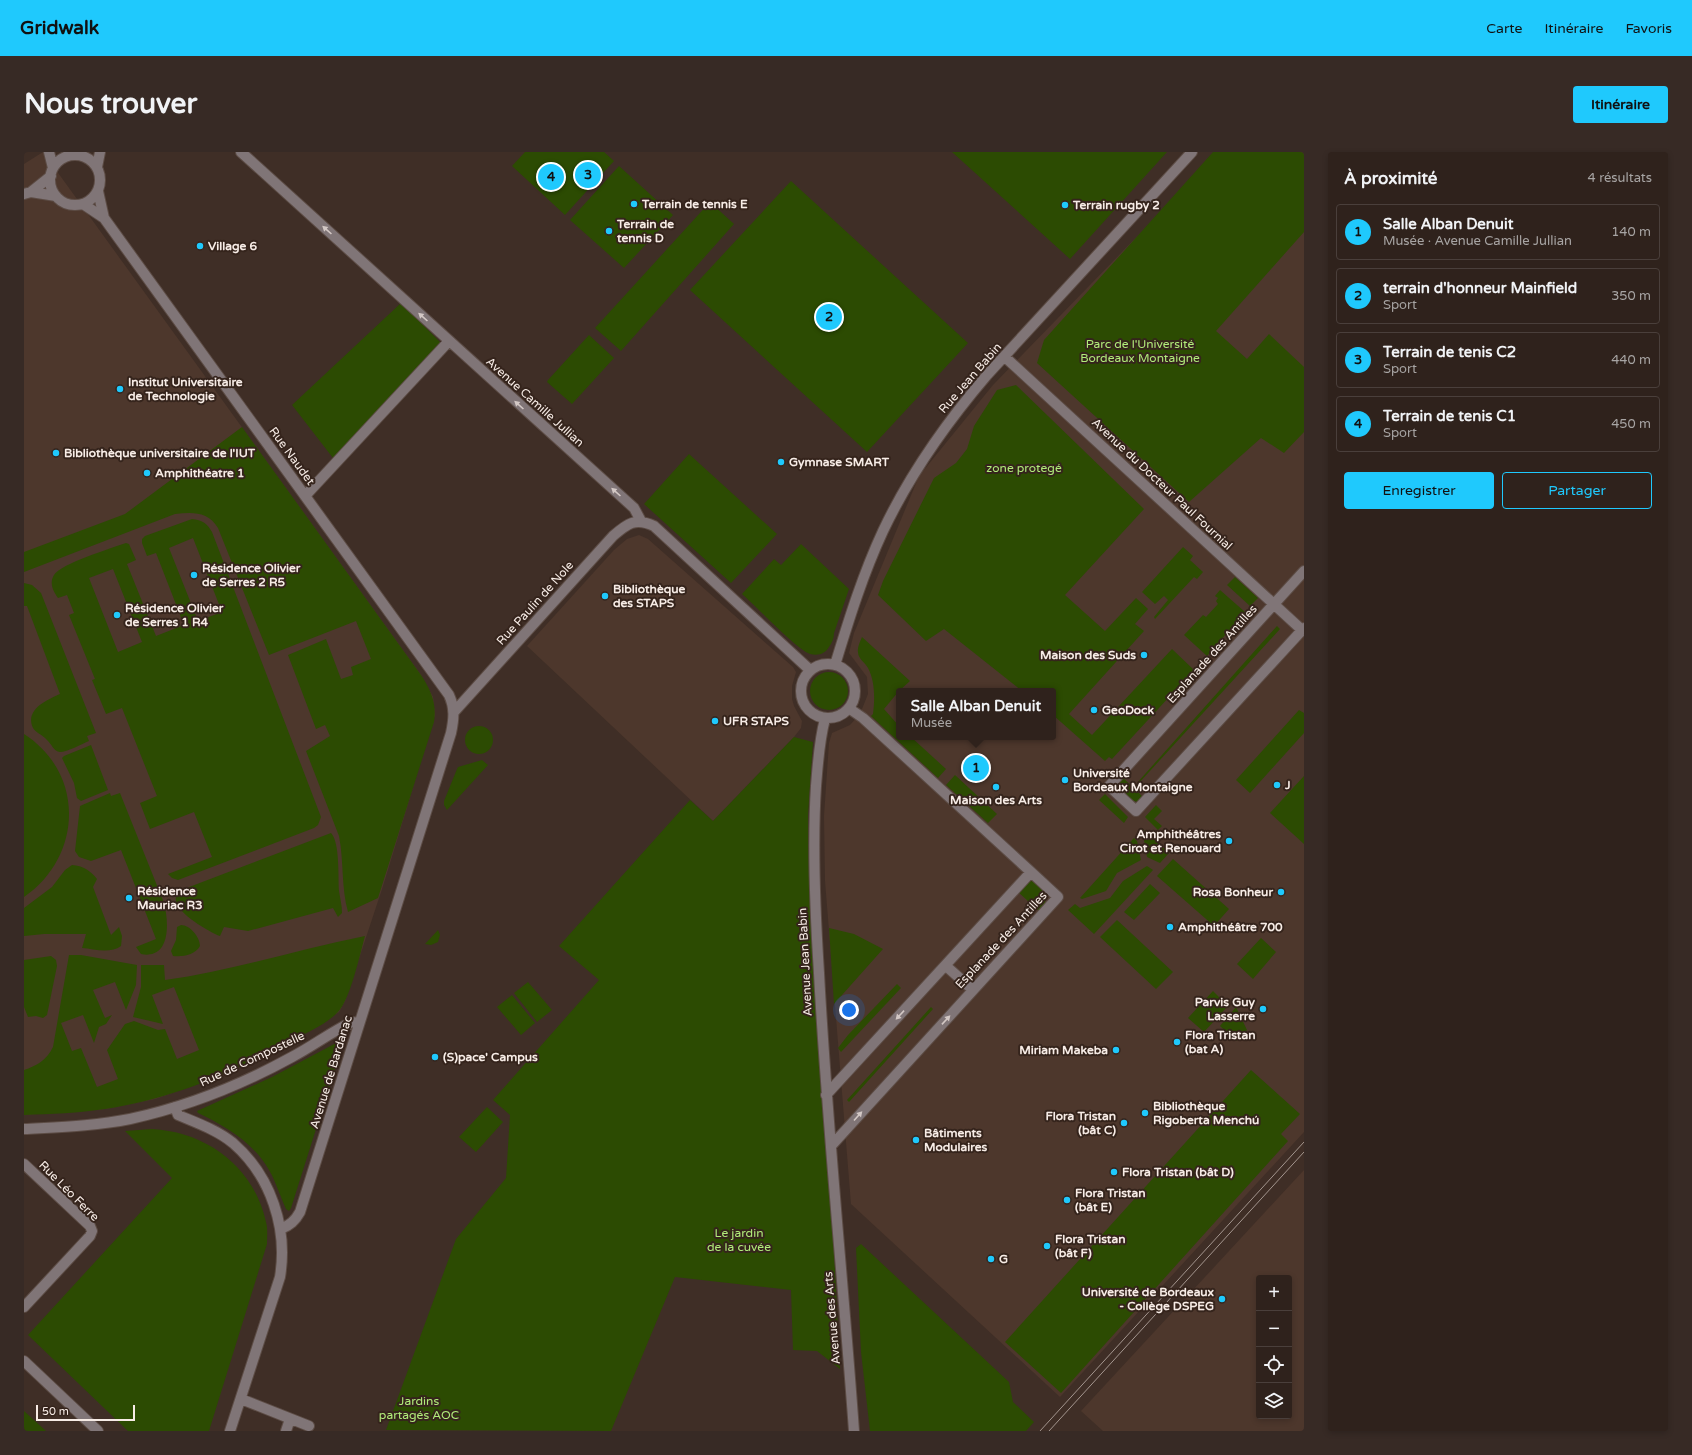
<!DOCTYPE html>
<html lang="fr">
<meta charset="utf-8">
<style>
body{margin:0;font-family:"Varela Round",sans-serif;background:#372a25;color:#f1f3f6}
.controls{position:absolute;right:12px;bottom:12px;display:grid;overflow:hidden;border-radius:4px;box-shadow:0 2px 6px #0003}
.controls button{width:36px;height:36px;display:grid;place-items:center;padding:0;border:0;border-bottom:1px solid #4a3f3b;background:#2f221c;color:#f1f3f6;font:20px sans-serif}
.scale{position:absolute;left:12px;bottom:10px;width:99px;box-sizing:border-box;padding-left:4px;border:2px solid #f7ece6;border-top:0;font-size:11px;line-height:14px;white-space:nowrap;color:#f7ece6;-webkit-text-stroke:3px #35241c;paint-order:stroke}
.you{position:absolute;left:825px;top:858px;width:14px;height:14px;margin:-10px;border:3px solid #fff;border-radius:50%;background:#1a73e8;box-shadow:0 0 0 6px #1a73e833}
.badge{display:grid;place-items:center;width:26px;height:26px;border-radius:50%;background:#1fc9fd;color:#111;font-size:13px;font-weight:700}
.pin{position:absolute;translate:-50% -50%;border:2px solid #fff;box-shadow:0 1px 4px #0006}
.popup{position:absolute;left:872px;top:536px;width:160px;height:52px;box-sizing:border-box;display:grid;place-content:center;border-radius:4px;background:#2f221c;filter:drop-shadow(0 1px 3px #0005);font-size:13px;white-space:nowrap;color:#a7a4a3}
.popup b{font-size:15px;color:#f1f3f6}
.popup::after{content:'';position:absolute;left:50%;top:100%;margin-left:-8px;border:8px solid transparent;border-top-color:#2f221c}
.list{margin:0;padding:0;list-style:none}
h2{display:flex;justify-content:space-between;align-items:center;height:52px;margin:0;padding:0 16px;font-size:17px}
h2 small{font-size:13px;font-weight:400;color:#a7a4a3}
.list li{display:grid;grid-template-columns:26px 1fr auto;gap:12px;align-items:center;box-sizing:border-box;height:56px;margin:0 8px 8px;padding:0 8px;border:1px solid #4a3f3b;border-radius:4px}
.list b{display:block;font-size:15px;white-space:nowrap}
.list p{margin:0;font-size:13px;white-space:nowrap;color:#a7a4a3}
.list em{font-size:13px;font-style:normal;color:#a7a4a3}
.actions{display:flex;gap:8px;padding:12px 16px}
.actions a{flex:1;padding:9px 0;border:1px solid #1fc9fd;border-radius:4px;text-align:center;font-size:14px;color:#1fc9fd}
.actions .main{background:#1fc9fd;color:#111}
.icon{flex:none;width:22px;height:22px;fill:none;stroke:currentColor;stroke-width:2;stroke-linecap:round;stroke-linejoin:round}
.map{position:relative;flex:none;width:1280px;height:1279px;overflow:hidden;border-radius:4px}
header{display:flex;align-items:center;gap:24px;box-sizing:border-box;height:56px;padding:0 20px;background:#1fc9fd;color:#111}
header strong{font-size:19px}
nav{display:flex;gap:22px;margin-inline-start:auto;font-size:14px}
.intro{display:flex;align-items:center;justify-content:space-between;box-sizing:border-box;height:96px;padding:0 24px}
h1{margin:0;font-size:28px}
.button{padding:10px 18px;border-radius:4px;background:#1fc9fd;color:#111;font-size:14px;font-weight:700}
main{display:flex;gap:24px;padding:0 24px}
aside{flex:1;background:#2f221c;border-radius:4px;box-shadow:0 2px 6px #0003}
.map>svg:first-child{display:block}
.built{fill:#4d372c;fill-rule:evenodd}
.green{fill:#2c4b02;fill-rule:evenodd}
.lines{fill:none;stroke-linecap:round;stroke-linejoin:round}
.minor-casing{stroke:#5c4c45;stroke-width:12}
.minor{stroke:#807577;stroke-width:10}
.tram{stroke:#a3958e;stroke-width:1}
.oneway{fill:#d3c8c5}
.poi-dot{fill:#1fc9fd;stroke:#35241c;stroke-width:1.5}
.labels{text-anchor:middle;stroke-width:4;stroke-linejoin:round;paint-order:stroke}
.poi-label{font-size:12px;font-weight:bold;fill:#f7ece6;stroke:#35241c;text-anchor:start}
.park-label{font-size:12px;fill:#b1ec7a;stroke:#35241c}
.street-label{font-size:12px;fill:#f7ece6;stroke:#35241c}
</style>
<header>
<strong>Gridwalk</strong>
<nav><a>Carte</a><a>Itinéraire</a><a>Favoris</a></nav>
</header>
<div class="intro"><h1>Nous trouver</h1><a class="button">Itinéraire</a></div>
<main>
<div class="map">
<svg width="1280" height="1279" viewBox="0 0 1280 1279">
<rect width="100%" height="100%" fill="#3f2e26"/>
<path class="built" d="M19,0L397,523L409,545L411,563L359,734L321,849L315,860L290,876L236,906L201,921L154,939L131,947L82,957L0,963V12Z
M1195,0H1280V980L1036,1245L827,1052L801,729L800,664L805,591L808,581L826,573L836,562L844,542L843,525L825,501L830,481L895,324L969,233ZM875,539H1029V585H875Z
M615,383L624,387L769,515L772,520L768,534V547L770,554L778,569L777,576L770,585L689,669L503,494L590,398L603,387Z
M1280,1018V1279H1079L1057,1259ZM1235,1126H1265V1264H1235Z"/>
<path class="green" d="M501,0H580L590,9L541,63L488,14Z
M928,0H1143L1046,107Z
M1189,0H1280V80L1192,179L1223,207L1245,182L1280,215V280L1260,301L1237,286L1165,350L1013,211L1020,188Z
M595,14L649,63L600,116L546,68Z
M767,29L944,191L843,300L666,138Z
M686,50L710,72L597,199L571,176Z
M377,151L418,192L309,306L268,253Z
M565,183L590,206L548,252L523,230L524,228Z
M992,233L1120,357L1041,443L1081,479L1112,446L1124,457L1111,472L1120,479L1045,562L1068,583L1148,497L1170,518L1088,607L1085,605L1081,609L1029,563V539H998L920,477L902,489L854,443L859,429L910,326L932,311L943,297L950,274L973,238Z
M218,275L397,523C407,538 413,552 410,570L354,746L324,760C317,735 320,709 315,684L282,599L306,584L301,573L292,577L264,503L302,487L317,527L329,523L327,515L347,507L332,469L245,503L194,376C184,359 168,360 151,362L0,420V400L101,362Z
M665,302L753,382L707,431L620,352Z
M168,367C178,368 183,371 188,380L297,665L294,673L290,676L154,728L148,726L144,722L188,705L170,660L126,677L116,651L133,644L98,556L82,562L68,528L71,527L45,463L50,461L43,443L34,446C29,439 25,431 30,423C36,412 88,396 102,391L105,392L112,408L103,412L132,484L160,473L132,401L123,404L118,391V387L121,384ZM169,386L198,460L174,469L145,396ZM89,417L118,490L94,500L65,426Z
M777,392L825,437L810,481C810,486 808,491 805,495C801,502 794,504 786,502C772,497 732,454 718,442L750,407L757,413Z
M1159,395L1169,404L1166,408L1179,420L1173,427L1170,425L1131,467L1130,465L1144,448L1140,444L1131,452L1118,440Z
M1211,425L1234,446L1226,454L1203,433Z
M0,431L8,433L17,441L72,581L63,584L65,589C58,592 43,600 36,600C30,600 27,591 23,588C19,583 12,581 9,576C0,557 25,547 36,542L3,454H0Z
M1196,438L1221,460L1183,504L1160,483L1179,463L1182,465L1194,452L1192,449L1194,446L1191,444Z
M1253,474L1256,477L1114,632L1113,631Z
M838,485L886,529L875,539L860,557L875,574V585H887L922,617L914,626L847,564L849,562C851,547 851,529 844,516C841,510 834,507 834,500C833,496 836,490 838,485Z
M786 539a19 19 0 1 1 38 0a19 19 0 1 1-38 0Z
M1275,558L1280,561V581L1226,641L1212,628Z
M441 588a14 14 0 1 1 28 0a14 14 0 1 1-28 0Z
M0,582C62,622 58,705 0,745Z
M770,585L789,590L784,663L785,728L808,1060L816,1217L793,1199L769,1198L767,1138L651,1125L587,1279L362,1278L432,1087L482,1026L486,963L469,948L575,828L535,794L666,648L689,669Z
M67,593L84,638L57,649L53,646L50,631L38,606L40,604Z
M458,608L464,613L423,658L420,653V649L433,617L434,615Z
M931,623L973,662L964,671L922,633Z
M1097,624L1120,646L1114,650C1103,648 1095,640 1094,629Z
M1280,624V692L1246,661Z
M86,641L87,644L96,641L140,751C145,770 147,808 117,802L112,795L132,787L97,698L67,709L55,705L51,699L56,654Z
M1081,642L1104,665L1100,671L1075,648Z
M1132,653L1138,659L1130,667L1138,674L1134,678L1121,665Z
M1119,677L1145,701L1136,711L1123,705L1119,683L1116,680Z
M307,681C316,690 314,725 315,739C316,746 318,753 318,761L314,765L309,756L224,779L200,775L196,784C183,779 132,750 160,737Z
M1110,686L1113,689L1117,708L1093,721L1082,739L1058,747L1056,746Z
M1149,707L1205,757L1190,774L1133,724Z
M48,713C59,714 66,718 73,727L69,735L87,783L95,775L98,784L97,794C86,802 70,797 58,796L62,782H20L0,784V756L28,735L41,718Z
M1123,714L1129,718L1070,782L1044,758L1051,752L1056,756L1086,746L1099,729Z
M1008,729C1024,736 1027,746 1015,759L993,739L1000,731Z
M1126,732L1136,741L1110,768L1100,760Z
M1093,768L1149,820L1132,837L1076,785Z
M157,773C166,773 176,785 176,794C171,803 159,805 149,804L147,799L152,788L153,775Z
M805,776L830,782L859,797L810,852Z
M414,778L416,783L414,790L407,793L401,792Z
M341,784C336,802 326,848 314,860C302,873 278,883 262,891C206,922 145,948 81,957C55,961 27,962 0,963V918C12,914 23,908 29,895L45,803H57L113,813L112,833L102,858L91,830L69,838L81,866L88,863L82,872L75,875L70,891L59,863L37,871L48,899L57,896L73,935L94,927L83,898L101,872L110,869L134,878L141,877L153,907L175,898L150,835L128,843L139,872L109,865L117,835V813H140L141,828C209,819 274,797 341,784Z
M1237,786L1252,800L1229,827L1213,812Z
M27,804L32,808L33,814L23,863L19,866L12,864L4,865L0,855V808Z
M504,830L528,858L513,870L490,841Z
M873,832L877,836L817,900L814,896L824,883Z
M1189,839L1204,854L1180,880L1164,866Z
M488,843L511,871L497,883L473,855Z
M907,855L909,857L825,950L823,948Z
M1212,855L1223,878L1212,889L1196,874Z
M314,890L317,891L318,895L267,1056L265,1059L262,1057C256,1044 252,1030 245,1018C229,990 201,974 174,961L173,959L248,925Z
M1227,918L1276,962L1257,982L1264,989L1037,1241L981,1190Z
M463,955L479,970L452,1000L435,985Z
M128,977C183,980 230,1015 242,1070C244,1077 243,1085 243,1092L185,1279H104L4,1183L148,1026L101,979Z
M837,1092L985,1230L989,1250L1010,1270L1002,1279H846L837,1200L832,1096Z
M0,1259L22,1279H0Z"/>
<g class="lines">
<g class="minor-casing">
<path id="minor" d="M25,0L29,16
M217,0L610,356L617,369
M26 28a25 25 0 1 1 50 0a25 25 0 1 1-50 0Z
M73,15L76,0
M74,39L80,66
M7,40L32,44
M0,42L7,40L27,24
M59,52L80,66L425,543C431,556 430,567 427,581L276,1060C271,1069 266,1073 257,1077
M981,205L1278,478
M281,344L425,189
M1280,419L1085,634L1112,659L1280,476
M777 539a27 27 0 1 1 54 0a27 27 0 1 1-54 0Z
M811,513C825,467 839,422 859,379C886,322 922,271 963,223L1168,0
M826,557L839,566L1007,720
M430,560L589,384C603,372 611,365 630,374L786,518
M801,567C795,589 794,611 792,634C788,696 791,759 795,821C803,974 819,1126 830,1279
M922,814L949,838
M802,943L1007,720L1034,745L808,993
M151,955L154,963C173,971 193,978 209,991C247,1024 264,1076 256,1125L206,1279
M0,977C35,975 71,974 106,967C161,955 219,932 268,905C289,894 307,880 328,870L335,871
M0,1012L66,1074L68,1079L66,1084L0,1155
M0,1209L74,1279
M217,1247L285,1274
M262,1279L266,1267"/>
</g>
<use href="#minor" class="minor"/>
<path class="tram" d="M1016,1279L1280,990
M1025,1279L1280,1000"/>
</g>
<defs><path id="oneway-solid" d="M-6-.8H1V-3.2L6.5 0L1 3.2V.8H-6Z"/></defs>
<g class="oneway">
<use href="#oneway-solid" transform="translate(303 78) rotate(-138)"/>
<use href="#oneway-solid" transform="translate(399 165) rotate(-138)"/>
<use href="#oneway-solid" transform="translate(495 253) rotate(-138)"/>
<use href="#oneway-solid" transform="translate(592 340) rotate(-138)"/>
<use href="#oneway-solid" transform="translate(876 863) rotate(133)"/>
<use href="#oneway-solid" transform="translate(922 868) rotate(-47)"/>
<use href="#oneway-solid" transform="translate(834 964) rotate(-48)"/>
</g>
<g class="poi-dot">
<circle cx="610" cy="52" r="4"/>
<circle cx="1041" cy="53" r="4"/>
<circle cx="585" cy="79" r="4"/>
<circle cx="176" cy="94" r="4"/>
<circle cx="96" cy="237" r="4"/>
<circle cx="32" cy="301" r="4"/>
<circle cx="757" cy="310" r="4"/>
<circle cx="123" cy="321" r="4"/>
<circle cx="170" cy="423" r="4"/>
<circle cx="581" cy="444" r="4"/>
<circle cx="93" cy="463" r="4"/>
<circle cx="1120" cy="503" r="4"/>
<circle cx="1070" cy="558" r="4"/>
<circle cx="691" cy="569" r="4"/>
<circle cx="1041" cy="628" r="4"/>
<circle cx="1253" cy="633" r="4"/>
<circle cx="972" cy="635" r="4"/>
<circle cx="1205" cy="689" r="4"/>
<circle cx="1257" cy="740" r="4"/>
<circle cx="105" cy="746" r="4"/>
<circle cx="1146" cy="775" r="4"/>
<circle cx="1239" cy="857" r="4"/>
<circle cx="1153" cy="890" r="4"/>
<circle cx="1092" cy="898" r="4"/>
<circle cx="411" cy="905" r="4"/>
<circle cx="1121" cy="961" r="4"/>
<circle cx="1100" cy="971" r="4"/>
<circle cx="892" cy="988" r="4"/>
<circle cx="1090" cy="1020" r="4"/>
<circle cx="1043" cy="1048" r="4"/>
<circle cx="1023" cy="1094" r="4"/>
<circle cx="967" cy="1107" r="4"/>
<circle cx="1198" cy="1147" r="4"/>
</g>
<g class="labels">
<g class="poi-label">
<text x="618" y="56">Terrain de tennis E</text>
<text x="1049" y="57">Terrain rugby 2</text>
<text x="593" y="76">Terrain de<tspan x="593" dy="14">tennis D</tspan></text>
<text x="184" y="98">Village 6</text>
<text x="104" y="234">Institut Universitaire<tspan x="104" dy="14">de Technologie</tspan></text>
<text x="40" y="305">Bibliothèque universitaire de l'IUT</text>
<text x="765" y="314">Gymnase SMART</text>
<text x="131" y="325">Amphithéatre 1</text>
<text x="178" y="420">Résidence Olivier<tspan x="178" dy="14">de Serres 2 R5</tspan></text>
<text x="589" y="441">Bibliothèque<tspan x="589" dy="14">des STAPS</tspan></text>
<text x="101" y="460">Résidence Olivier<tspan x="101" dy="14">de Serres 1 R4</tspan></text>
<text x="1112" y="507" text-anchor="end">Maison des Suds</text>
<text x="1078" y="562">GeoDock</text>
<text x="699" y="573">UFR STAPS</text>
<text x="1049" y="625">Université<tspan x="1049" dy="14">Bordeaux Montaigne</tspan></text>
<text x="1261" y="637">J</text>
<text x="972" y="652" text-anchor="middle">Maison des Arts</text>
<text x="1197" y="686" text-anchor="end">Amphithéâtres<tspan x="1197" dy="14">Cirot et Renouard</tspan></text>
<text x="113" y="743">Résidence<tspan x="113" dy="14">Mauriac R3</tspan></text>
<text x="1249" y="744" text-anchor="end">Rosa Bonheur</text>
<text x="1154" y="779">Amphithéâtre 700</text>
<text x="1231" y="854" text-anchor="end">Parvis Guy<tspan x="1231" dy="14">Lasserre</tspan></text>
<text x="1161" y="887">Flora Tristan<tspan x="1161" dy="14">(bat A)</tspan></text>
<text x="1084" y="902" text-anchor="end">Miriam Makeba</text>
<text x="419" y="909">(S)pace' Campus</text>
<text x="1129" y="958">Bibliothèque<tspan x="1129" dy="14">Rigoberta Menchú</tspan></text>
<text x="1092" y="968" text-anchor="end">Flora Tristan<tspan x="1092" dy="14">(bât C)</tspan></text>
<text x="900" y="985">Bâtiments<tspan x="900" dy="14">Modulaires</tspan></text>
<text x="1098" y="1024">Flora Tristan (bât D)</text>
<text x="1051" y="1045">Flora Tristan<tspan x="1051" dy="14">(bât E)</tspan></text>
<text x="1031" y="1091">Flora Tristan<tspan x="1031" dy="14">(bât F)</tspan></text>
<text x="975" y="1111">G</text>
<text x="1190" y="1144" text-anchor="end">Université de Bordeaux<tspan x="1190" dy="14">- Collège DSPEG</tspan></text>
</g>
<g class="park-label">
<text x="1116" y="196">Parc de l'Université<tspan x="1116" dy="14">Bordeaux Montaigne</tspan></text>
<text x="1000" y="320">zone protegé</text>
<text x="715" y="1085">Le jardin<tspan x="715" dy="14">de la cuvée</tspan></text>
<text x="395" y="1253">Jardins<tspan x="395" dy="14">partagés AOC</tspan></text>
</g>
<g class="street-label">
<text transform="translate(946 226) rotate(-49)" y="4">Rue Jean Babin</text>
<text transform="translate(511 250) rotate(42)" y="4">Avenue Camille Jullian</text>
<text transform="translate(268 304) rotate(54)" y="4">Rue Naudet</text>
<text transform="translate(1138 332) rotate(43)" y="4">Avenue du Docteur Paul Fournial</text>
<text transform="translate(511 451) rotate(-48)" y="4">Rue Paulin de Nole</text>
<text transform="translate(1188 502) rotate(-48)" y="4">Esplanade des Antilles</text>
<text transform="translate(977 788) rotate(-47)" y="4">Esplanade des Antilles</text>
<text transform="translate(781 810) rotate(-93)" y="4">Avenue Jean Babin</text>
<text transform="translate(228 907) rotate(-25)" y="4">Rue de Compostelle</text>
<text transform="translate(307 920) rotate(-73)" y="4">Avenue de Bardanac</text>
<text transform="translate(45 1039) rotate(45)" y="4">Rue Léo Ferre</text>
<text transform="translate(808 1166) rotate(-95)" y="4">Avenue des Arts</text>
</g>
</g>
</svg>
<div class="controls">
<button>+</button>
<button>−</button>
<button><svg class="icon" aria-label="locate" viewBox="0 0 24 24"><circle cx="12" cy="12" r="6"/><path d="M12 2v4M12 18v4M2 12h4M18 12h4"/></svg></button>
<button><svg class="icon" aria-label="layers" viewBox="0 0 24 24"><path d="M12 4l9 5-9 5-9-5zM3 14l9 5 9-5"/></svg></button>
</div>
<div class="scale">50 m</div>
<div class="you"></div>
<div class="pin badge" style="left:952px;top:616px">1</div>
<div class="popup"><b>Salle Alban Denuit</b>Musée</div>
<div class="pin badge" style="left:805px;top:165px">2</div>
<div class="pin badge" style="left:564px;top:23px">3</div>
<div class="pin badge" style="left:527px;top:25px">4</div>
</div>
<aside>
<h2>À proximité<small>4 résultats</small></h2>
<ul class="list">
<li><span class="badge">1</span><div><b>Salle Alban Denuit</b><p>Musée · Avenue Camille Jullian</p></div><em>140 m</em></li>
<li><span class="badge">2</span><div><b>terrain d'honneur Mainfield</b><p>Sport</p></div><em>350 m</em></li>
<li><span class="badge">3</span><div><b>Terrain de tenis C2</b><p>Sport</p></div><em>440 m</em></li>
<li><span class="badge">4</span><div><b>Terrain de tenis C1</b><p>Sport</p></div><em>450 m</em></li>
</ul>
<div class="actions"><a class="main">Enregistrer</a><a>Partager</a></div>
</aside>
</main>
